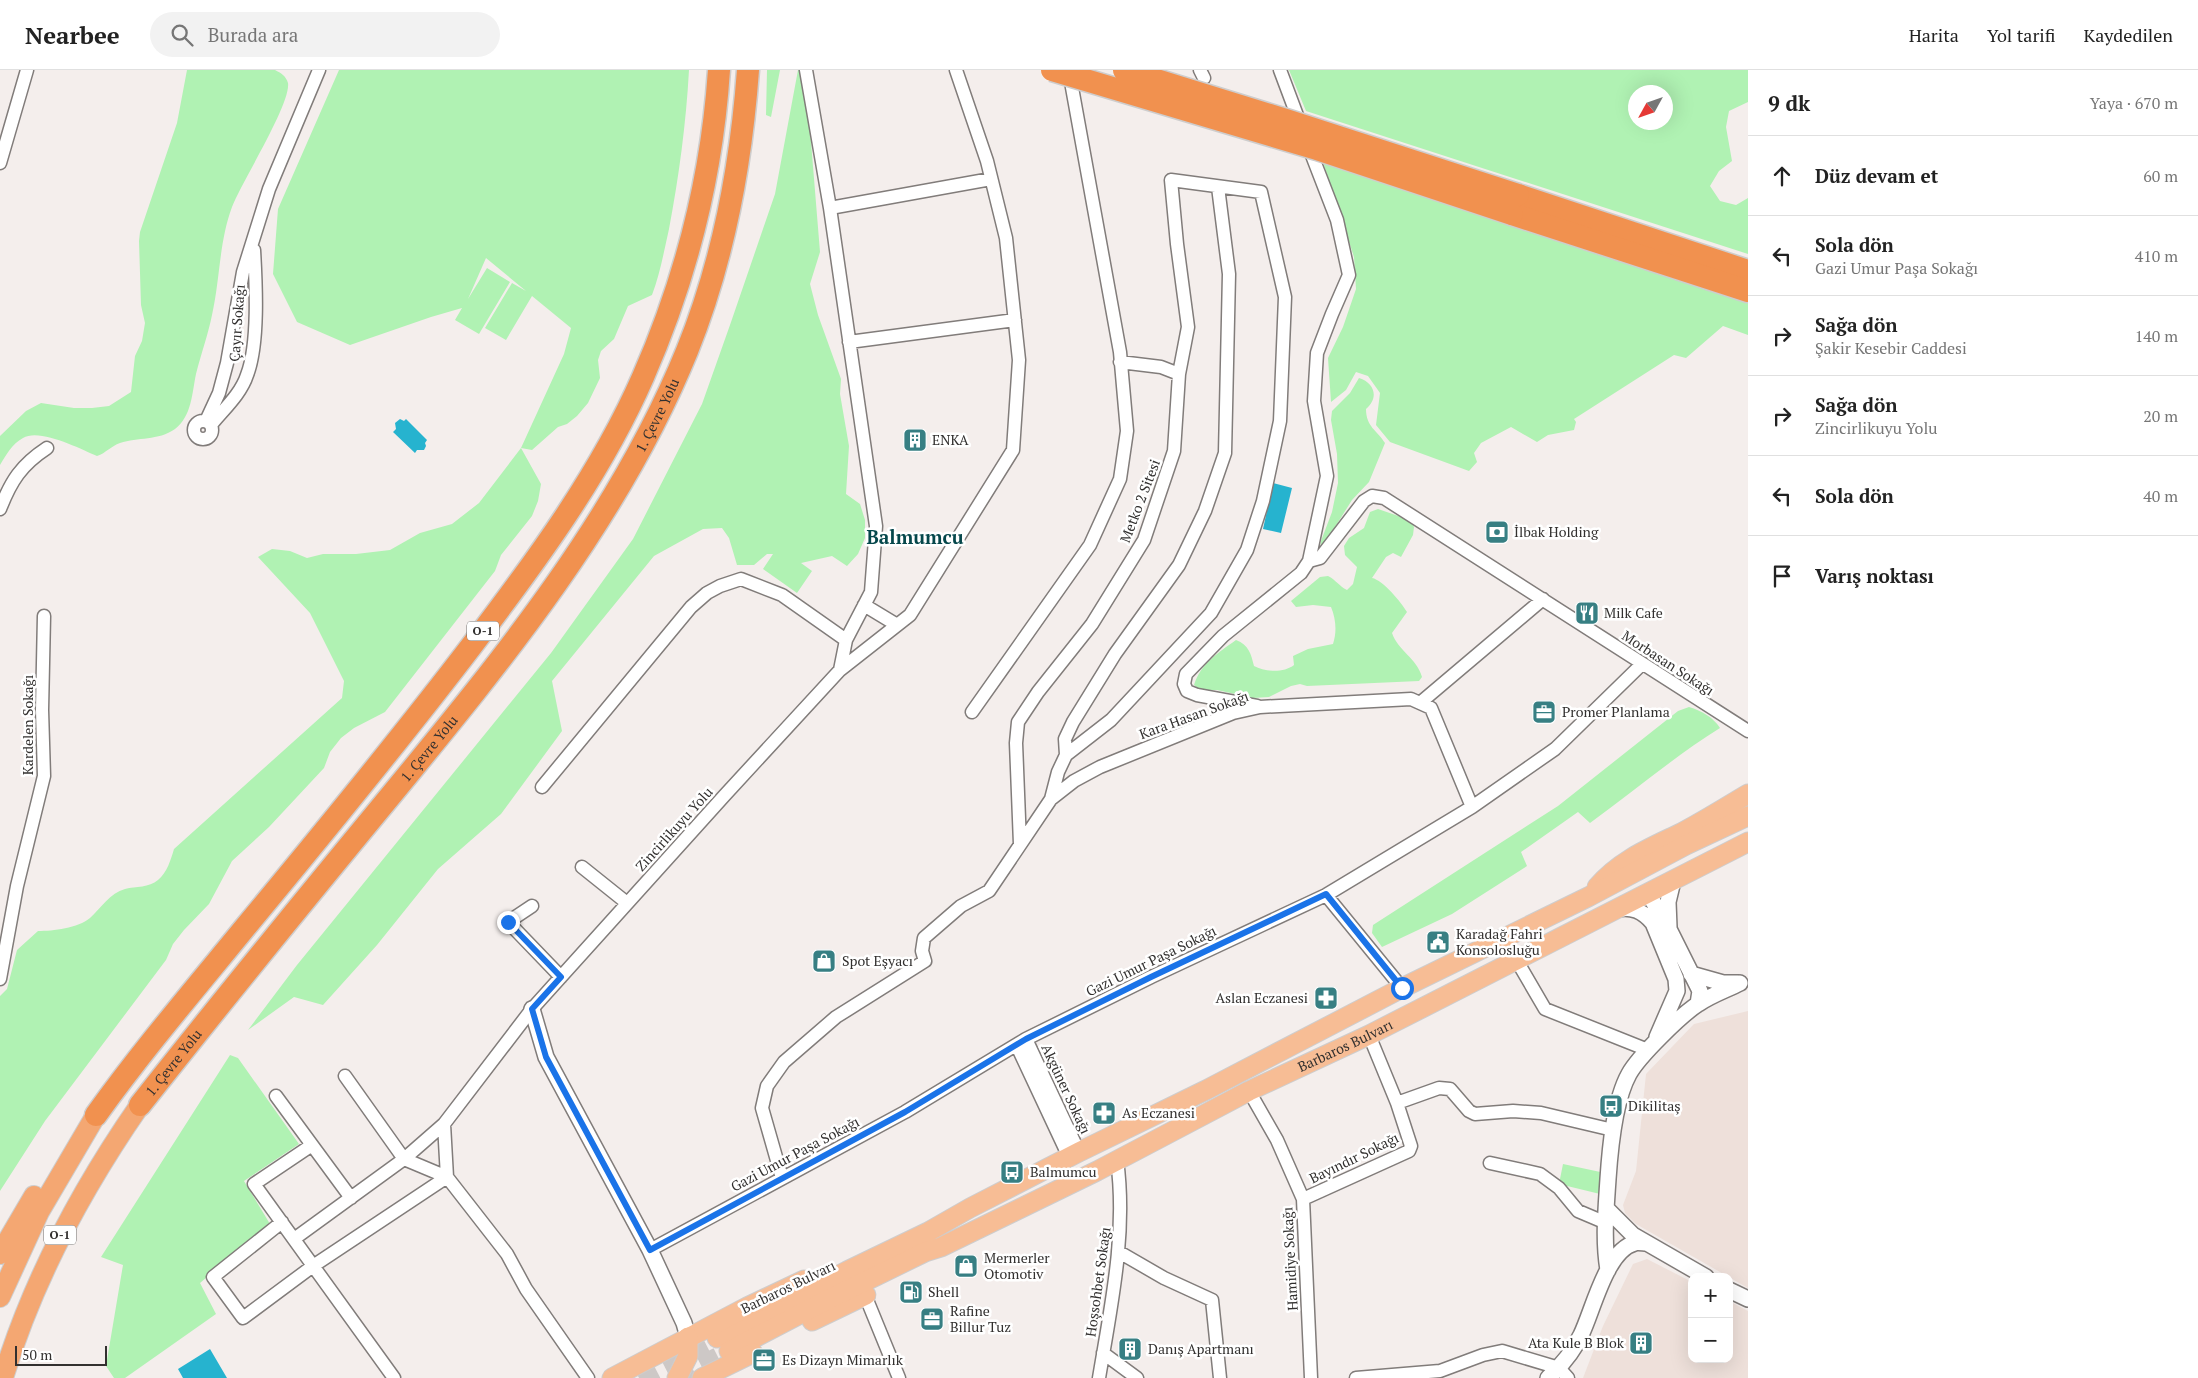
<!DOCTYPE html>
<html lang="tr">
<meta charset="utf-8">
<style>
body{margin:0;font-family:"PT Serif",serif;background:#f2f2f2;color:#222}
.controls{position:absolute;right:15px;bottom:15px;display:grid;overflow:hidden;border-radius:10px;box-shadow:0 5px 20px #0002}
.controls button{width:45px;height:45px;display:grid;place-items:center;padding:0;border:0;border-bottom:1px solid #e0e0e0;background:#fff;color:#222;font:25px sans-serif}
.compass{position:absolute;left:1628px;top:15px;width:45px;height:45px;border-radius:50%;background:#fff;box-shadow:0 5px 20px #0002;rotate:230deg}
.scale{position:absolute;left:15px;bottom:12px;width:92px;box-sizing:border-box;padding-left:5px;border:2px solid #32302f;border-top:0;font-size:14px;line-height:18px;white-space:nowrap;color:#32302f;-webkit-text-stroke:4px #fff;paint-order:stroke}
.stop{position:absolute;width:15px;height:15px;margin:-11px;border:4px solid #1a73e8;border-radius:50%;background:#fff}
.stop.end{background:#1a73e8;border-color:#fff;box-shadow:0 1px 5px #0008}
.list{margin:0;padding:0;list-style:none}
h2{display:flex;justify-content:space-between;align-items:center;height:65px;margin:0;padding:0 20px;font-size:21px}
h2 small{font-size:16px;font-weight:400;color:#767676}
.list li{display:grid;grid-template-columns:32px 1fr auto;gap:15px;align-items:center;box-sizing:border-box;height:80px;padding:0 20px;border-top:1px solid #e0e0e0}
.list b{display:block;font-size:19px;white-space:nowrap}
.list p{margin:0;font-size:16px;white-space:nowrap;color:#767676}
.list em{font-size:16px;font-style:normal;color:#767676}
.icon{flex:none;width:28px;height:28px;fill:none;stroke:currentColor;stroke-width:2;stroke-linecap:round;stroke-linejoin:round}
.map{position:relative;flex:none;width:1748px;height:1308px;overflow:hidden}
header{display:flex;align-items:center;gap:30px;box-sizing:border-box;height:70px;padding:0 25px;background:#fff;border-bottom:1px solid #e0e0e0}
header strong{font-size:24px}
nav{display:flex;gap:28px;margin-inline-start:auto;font-size:18px}
.search{width:350px;height:45px;background:#f2f2f2;display:flex;align-items:center;gap:12px;box-sizing:border-box;padding:0 18px;border-radius:28px;color:#767676;font-size:19px}
main{display:flex}
aside{flex:1;background:#fff}
.map>svg:first-child{display:block}
.built{fill:#eee0da}
.green{fill:#b0f2b3;fill-rule:evenodd}
.water{fill:#26b3cf}
.lines{fill:none;stroke-linecap:round;stroke-linejoin:round}
.primary-tunnel{stroke:#cdc8c6;stroke-width:19;stroke-dasharray:19 9;stroke-linecap:butt}
.minor-casing{stroke:#817c7a;stroke-width:15}
.tertiary-casing{stroke:#817c7a;stroke-width:18}
.primary-casing{stroke:#cecdcd;stroke-width:21}
.trunk-casing{stroke:#cecdcd;stroke-width:22}
.motorway-casing{stroke:#cecdcd;stroke-width:25}
.minor{stroke:#fff;stroke-width:12}
.tertiary{stroke:#fff;stroke-width:15}
.primary{stroke:#f7bd95;stroke-width:19}
.trunk{stroke:#f4a772;stroke-width:20}
.motorway{stroke:#f1914f;stroke-width:22}
.motorway-bridge-casing{stroke:#cecdcd;stroke-width:25;stroke-linecap:butt}
.motorway-bridge{stroke:#f1914f;stroke-width:22}
.route{stroke:#1a73e8;stroke-width:6}
.labels{text-anchor:middle;stroke-width:5;stroke-linejoin:round;paint-order:stroke}
.shield{fill:#fff;stroke:#706e6d;stroke-width:1}
.shield-label{font-size:12px;font-weight:bold;fill:#32302f}
.street-label{font-size:14px;fill:#32302f;stroke:#fff}
.poi-label{font-size:14px;fill:#32302f;stroke:#fff;text-anchor:start}
.district-label{font-size:19px;font-weight:bold;fill:#05474b;stroke:#fff}
</style>
<header>
<strong>Nearbee</strong>
<div class="search"><svg class="icon" aria-label="search" viewBox="0 0 24 24"><circle cx="10" cy="10" r="6"/><path d="M15 15l6 6"/></svg>Burada ara</div>
<nav><a>Harita</a><a>Yol tarifi</a><a>Kaydedilen</a></nav>
</header>
<main>
<div class="map">
<svg width="1748" height="1308" viewBox="0 0 1748 1308">
<rect width="100%" height="100%" fill="#f4eeec"/>
<path class="built" d="M1748,941V1218L1636,1154L1625,1143L1623,1135L1636,1101L1646,1004L1694,954Z
M1647,1189L1692,1212V1289H1729V1231L1748,1241V1308H1583L1603,1256L1633,1194Z"/>
<path class="green" d="M187,0H275C281,3 286,6 288,13C291,34 241,113 232,137C219,172 220,210 212,245C208,265 201,284 196,304C192,323 192,346 175,359C158,371 138,367 120,373C111,376 106,383 97,386C80,379 40,358 23,368C12,374 6,385 0,395V366L26,341L41,333L74,338H92L109,336L131,322L135,286L142,271L145,253L141,235L139,171L140,162L177,53Z
M339,0H689C686,54 679,106 669,159C664,181 660,204 652,225L628,236L614,269L601,281L598,290L600,308L588,333L577,346L567,354L558,357L532,380L521,378L541,414L538,431L532,446L501,485L495,501L385,642L354,658L341,668L330,682L324,698L269,757L232,791L209,834L184,860L173,874L166,890L45,1051L0,1121V926L7,919L17,880L38,861C53,861 78,858 90,848C101,838 110,823 125,819C136,816 149,818 158,810C167,803 171,789 174,779L342,628L344,611L310,543L258,487L272,479L290,481L307,488L323,484H356L390,480L420,463L452,454L479,433L521,378L564,284L571,258L532,226L506,270L485,258L512,213L526,221L486,188L468,229L487,198L510,212L479,264L455,250L462,238L431,247L350,275L297,252L273,204L278,139Z
M767,0H780L771,47L766,45Z
M798,0H802L807,23L820,182L810,214L818,245L841,309L840,324L849,376L846,424L860,434L865,450V468L858,484L847,496L832,486L801,493L812,501L797,523L763,499L773,484H767L754,495H737L729,468L722,458L703,459L654,486L552,611L562,661L501,744L438,799L377,875L323,935L294,927L248,960L297,895L551,583L633,469L702,334L730,255L775,124Z
M1289,0H1748V32L1729,41L1726,57L1732,91L1719,101L1710,116L1720,131L1736,135L1748,128V184L1306,41ZM1636,22H1666V52H1636Z
M1323,92L1748,226V265L1723,256L1686,288L1674,285L1574,349L1576,352L1574,360L1548,365L1537,372L1511,357L1481,373L1474,383L1477,392L1469,401L1390,372L1376,355L1380,323L1368,306L1356,302L1346,320L1331,332L1328,288L1343,257L1356,219L1354,187Z
M1359,308C1375,313 1379,328 1366,339C1366,357 1377,360 1385,373L1369,412L1352,430L1320,481L1321,471L1332,442L1338,413L1337,384L1331,350L1332,341L1350,323Z
M1378,439L1410,450L1414,457L1413,465L1401,487L1393,483L1386,487L1372,508C1383,510 1401,532 1407,542L1392,563C1398,581 1417,588 1422,607L1419,611L1307,616L1300,614L1291,616L1269,627L1253,628L1217,620H1200L1194,615C1201,593 1218,583 1236,570C1249,575 1251,584 1254,596C1265,602 1284,603 1294,595L1293,586L1308,579L1333,574C1337,562 1336,549 1331,537L1313,535L1296,537L1291,531L1320,507L1328,506C1336,510 1339,516 1347,520L1353,514L1357,497L1345,485L1344,476L1349,468L1364,458L1370,442Z
M1689,637C1702,641 1713,647 1720,658C1675,686 1633,722 1590,753L1578,742L1521,782L1527,796L1452,844L1382,877L1372,863L1373,855L1558,736L1678,641Z
M230,985L238,988L299,1074L244,1111L270,1154L200,1213L216,1244L125,1308H114L106,1296L123,1195L101,1187Z
M1563,1094L1605,1103L1600,1124L1559,1114Z"/>
<path class="water" d="M400,349L404,351L406,349L427,370L425,373L426,376L424,380H417L415,383L393,362L396,359L395,353Z
M1273,413L1292,418L1281,463L1263,459Z
M210,1279L227,1308H183L178,1299Z"/>
<g class="lines">
<path class="primary-tunnel" d="M639,1308L717,1268
M676,1308L729,1281"/>
<g class="minor-casing">
<path id="minor" d="M806,0L830,138L876,456L871,522L846,570L840,600
M1200,0L1204,8
M1280,0L1301,56
M0,93L27,0
M830,138L991,109
M849,272L1015,250
M1120,292L1161,297L1179,304
M194 360a9 9 0 1 1 18 0a9 9 0 1 1-18 0Z
M206,351L219,323L227,293L243,202L259,151L269,119L319,0
M211,355C223,340 241,324 247,305C259,274 256,214 254,180
M0,439C11,411 21,395 47,378
M1309,491L1320,488L1364,431L1372,426L1384,428L1748,661
M864,535L897,555
M1420,633L1543,529
M1257,636L1197,625L1187,621L1184,614L1186,604L1223,566L1301,503L1309,491L1327,406L1314,331L1317,283L1332,244L1349,205L1337,150L1308,75
M972,642L1090,475L1120,409L1127,361L1120,282L1069,1
M1066,685L1065,669L1073,652L1115,584L1179,495L1205,441L1225,383L1229,204L1218,117
M542,717L691,537L707,523L720,516L741,509L782,525L846,570
M1020,774L1016,673L1018,652L1038,622L1092,554L1144,470L1174,381L1179,304L1188,257L1177,174L1171,110L1261,122L1285,227L1280,351L1263,431L1247,480L1211,543L1111,650L1066,685L1058,702L1051,729
M582,797L627,833
M1326,825L1402,918
M532,836L508,852L561,907
M1517,891L1545,939L1648,980
M0,909L17,816L44,706L42,640L44,546
M1369,965L1397,1033
M1026,969L1079,1082
M1017,976L1069,1087
M1249,1021L1277,1070L1303,1129L1311,1308
M276,1026L351,1128
M312,1075L254,1114L394,1308
M1490,1093L1540,1104L1559,1118L1578,1141L1604,1152
M782,1108L762,1038L767,1016L784,992L836,947L925,891L922,881L924,868L961,836L989,821L1051,729L1074,711L1100,697L1233,643L1260,637L1411,629L1431,638L1472,737
M1303,1129L1409,1081L1411,1076L1397,1033L1439,1018L1450,1019L1469,1041L1475,1044L1513,1041L1541,1043L1613,1060
M282,1152L213,1207L243,1248L313,1196L447,1107L404,1089L444,1054
M294,1169L404,1089L345,1006
M650,1180L905,1042L1026,969L1151,907L1326,825L1472,737L1555,679L1641,595
M1119,1182L1164,1208L1212,1230L1220,1308
M865,1225L899,1308
M1103,1283L1137,1308
M588,1308L526,1219L507,1184L447,1107L444,1054L532,939L724,726L840,600L910,545L1013,380L1019,290L1006,168L987,91L956,0
M1099,1308C1111,1236 1127,1163 1117,1090
M1356,1308L1440,1301L1483,1285L1502,1281L1559,1298L1568,1308"/>
</g>
<g class="tertiary-casing">
<path id="tertiary" d="M1648,823L1669,859L1700,921L1698,934
M1617,839C1632,836 1643,841 1653,853L1676,909L1677,921L1657,967
M1669,857L1668,832L1673,811
M1691,904L1723,913H1738
M532,939L546,987L650,1180L684,1253L688,1267
M1607,1139L1633,1165L1706,1207
M1608,1200C1603,1169 1606,1140 1608,1109C1610,1079 1614,1031 1629,1004C1639,986 1681,945 1698,934C1711,925 1726,920 1740,913
M1729,1220L1748,1229
M1548,1308C1561,1296 1574,1280 1581,1265C1593,1241 1606,1180 1635,1173C1638,1172 1643,1173 1646,1173"/>
</g>
<g class="primary-casing">
<g id="primary">
<path d="M1597,817C1620,790 1650,778 1681,763C1704,751 1726,737 1748,724"/>
<path d="M812,1251L866,1225"/>
<path d="M717,1268L847,1201L928,1162L970,1138L1079,1082L1206,1020L1402,918L1588,827L1686,775L1748,746"/>
<path id="s1" d="M729,1281L831,1228L925,1182L941,1177L1097,1101L1249,1021L1369,965L1748,772"/>
<path d="M612,1308L747,1237L804,1210"/>
<path d="M677,1308L688,1286V1267"/>
<path d="M702,1308L753,1283"/>
</g>
</g>
<g class="trunk-casing">
<path id="trunk" d="M0,1184L34,1126
M0,1227L39,1142L96,1045
M3,1308C33,1209 81,1120 140,1035"/>
</g>
<g class="motorway-casing">
<g id="motorway">
<path d="M1518,125L1748,201"/>
<path d="M1512,144L1748,221"/>
<path id="s2" d="M140,1035C223,930 307,827 392,724C504,588 620,446 687,281C723,192 741,96 748,0"/>
<path d="M96,1045C142,981 193,921 243,860C321,766 399,671 473,574C537,490 601,403 643,307C686,209 712,106 719,0"/>
</g>
</g>
<use href="#minor" class="minor"/>
<use href="#tertiary" class="tertiary"/>
<use href="#primary" class="primary"/>
<use href="#trunk" class="trunk"/>
<use href="#motorway" class="motorway"/>
<g class="motorway-bridge-casing">
<path id="motorway-bridge" d="M1052,0L1317,79L1512,144
M1124,0L1286,50L1518,125"/>
</g>
<use href="#motorway-bridge" class="motorway-bridge"/>
</g>
<g class="lines">
<path class="route" d="M508,852L561,907L532,939L546,987L650,1180L905,1042L1026,969L1151,907L1326,824L1402,918"/>
</g>
<defs>
<g id="building-square" transform="scale(1.25)"><rect x="-9" y="-9" width="18" height="18" rx="4" fill="#377f83" stroke="#fff"/><path d="M-4-6H4V6H1V3H-1V6H-4ZM-2.5-4.3h1.7v1.8h-1.7ZM.8-4.3h1.7v1.8H.8ZM-2.5-1h1.7V.8h-1.7ZM.8-1h1.7V.8H.8Z" fill="#fff"/></g>
<g id="bank-square" transform="scale(1.25)"><rect x="-9" y="-9" width="18" height="18" rx="4" fill="#377f83" stroke="#fff"/><path d="M-6-4H6V4H-6ZM0-2.3a2.3 2.3 0 1 0 0 4.6a2.3 2.3 0 1 0 0-4.6Z" fill="#fff"/></g>
<g id="restaurant-square" transform="scale(1.25)"><rect x="-9" y="-9" width="18" height="18" rx="4" fill="#377f83" stroke="#fff"/><path d="M-5-6h1v4h1v-4h1v4h1v-4h1v5L-1.5 .5V6h-2V.5L-5-1ZM5-6V6H3V1.5H1.5Q1.5-4 5-6Z" fill="#fff"/></g>
<g id="office-square" transform="scale(1.25)"><rect x="-9" y="-9" width="18" height="18" rx="4" fill="#377f83" stroke="#fff"/><path d="M-6-3h4V-5.5h4V-3h4V5H-6ZM-1-4.5V-3h2v-1.5ZM-6 0V1H6V0Z" fill="#fff"/></g>
<g id="civic-square" transform="scale(1.25)"><rect x="-9" y="-9" width="18" height="18" rx="4" fill="#377f83" stroke="#fff"/><path d="M-.6-6.5H3V-4.5H.6V-3L4-1V1h2V6H-6V1h2V-1L-.6-3ZM-1.2 2.5V6h2.4V2.5Z" fill="#fff"/></g>
<g id="shop-square" transform="scale(1.25)"><rect x="-9" y="-9" width="18" height="18" rx="4" fill="#377f83" stroke="#fff"/><path d="M-5-2.5h2.3a2.7 3.5 0 0 1 5.4 0H5L5.5 6h-11ZM-1.5-2.5h3a1.5 2.3 0 0 0-3 0Z" fill="#fff"/></g>
<g id="pharmacy-square" transform="scale(1.25)"><rect x="-9" y="-9" width="18" height="18" rx="4" fill="#377f83" stroke="#fff"/><path d="M-2-6h4v4h4v4h-4v4h-4v-4h-4v-4h4Z" fill="#fff"/></g>
<g id="bus-square" transform="scale(1.25)"><rect x="-9" y="-9" width="18" height="18" rx="4" fill="#377f83" stroke="#fff"/><path d="M-5-6H5V4H4V6H2V4H-2V6H-4V4H-5ZM-3.5-4V0h7V-4ZM-3.5 1.2v1.5H-2V1.2ZM2 1.2v1.5H3.5V1.2Z" fill="#fff"/></g>
<g id="fuel-square" transform="scale(1.25)"><rect x="-9" y="-9" width="18" height="18" rx="4" fill="#377f83" stroke="#fff"/><path d="M-5.5-6h7V0h2V4h1.3V-2.5L3-4.5l.8-.8L6-3V5H2.5V1h-1V6h-7ZM-4.2-4.7v3.2H.2V-4.7Z" fill="#fff"/></g>
</defs>
<g fill-rule="evenodd">
<use href="#building-square" x="915" y="370"/>
<use href="#bank-square" x="1497" y="462"/>
<use href="#restaurant-square" x="1587" y="543"/>
<use href="#office-square" x="1544" y="642"/>
<use href="#civic-square" x="1438" y="872"/>
<use href="#shop-square" x="824" y="891"/>
<use href="#pharmacy-square" x="1326" y="928"/>
<use href="#bus-square" x="1611" y="1036"/>
<use href="#pharmacy-square" x="1104" y="1043"/>
<use href="#bus-square" x="1012" y="1102"/>
<use href="#shop-square" x="966" y="1196"/>
<use href="#fuel-square" x="911" y="1222"/>
<use href="#office-square" x="932" y="1249"/>
<use href="#building-square" x="1641" y="1273"/>
<use href="#building-square" x="1130" y="1279"/>
<use href="#office-square" x="764" y="1290"/>
</g>
<g class="labels">
<g class="shield">
<rect x="467" y="551.5" width="32" height="19" rx="4"/>
<rect x="44" y="1155.5" width="32" height="19" rx="4"/>
</g>
<g class="shield-label">
<text x="483" y="565">O-1</text>
<text x="60" y="1169">O-1</text>
</g>
<g class="street-label">
<text transform="translate(237 253) rotate(-86)" y="5">Çayır Sokağı</text>
<text dy="5" stroke="none"><textPath href="#s2" startOffset="864">1. Çevre Yolu</textPath></text>
<text transform="translate(1140 431) rotate(-69)" y="5">Metko 2 Sitesi</text>
<text transform="translate(1668 593) rotate(33)" y="5">Morbasan Sokağı</text>
<text transform="translate(1194 645) rotate(-20)" y="5">Kara Hasan Sokağı</text>
<text transform="translate(28 655) rotate(-90)" y="5">Kardelen Sokağı</text>
<text dy="5" stroke="none"><textPath href="#s2" startOffset="459">1. Çevre Yolu</textPath></text>
<text transform="translate(674 759) rotate(-48)" y="5">Zincirlikuyu Yolu</text>
<text transform="translate(1151 891) rotate(-26)" y="5">Gazi Umur Paşa Sokağı</text>
<text dy="5" stroke="none"><textPath href="#s1" startOffset="688">Barbaros Bulvarı</textPath></text>
<text dy="5" stroke="none"><textPath href="#s2" startOffset="54">1. Çevre Yolu</textPath></text>
<text transform="translate(1066 1019) rotate(65)" y="5">Akgüner Sokağı</text>
<text transform="translate(795 1084) rotate(-28)" y="5">Gazi Umur Paşa Sokağı</text>
<text transform="translate(1354 1088) rotate(-26)" y="5">Bayındır Sokağı</text>
<text transform="translate(1290 1189) rotate(-93)" y="5">Hamidiye Sokağı</text>
<text transform="translate(1098 1212) rotate(-82)" y="5">Hoşsohbet Sokağı</text>
<text transform="translate(788 1217) rotate(-26)" y="5">Barbaros Bulvarı</text>
</g>
<g class="poi-label">
<text x="932" y="375">ENKA</text>
<text x="1514" y="467">İlbak Holding</text>
<text x="1604" y="548">Milk Cafe</text>
<text x="1562" y="647">Promer Planlama</text>
<text x="1456" y="869">Karadağ Fahri<tspan x="1456" dy="16">Konsolosluğu</tspan></text>
<text x="842" y="896">Spot Eşyacı</text>
<text x="1308" y="933" text-anchor="end">Aslan Eczanesi</text>
<text x="1628" y="1041">Dikilitaş</text>
<text x="1122" y="1048">As Eczanesi</text>
<text x="1030" y="1107">Balmumcu</text>
<text x="984" y="1193">Mermerler<tspan x="984" dy="16">Otomotiv</tspan></text>
<text x="928" y="1227">Shell</text>
<text x="950" y="1246">Rafine<tspan x="950" dy="16">Billur Tuz</tspan></text>
<text x="1624" y="1278" text-anchor="end">Ata Kule B Blok</text>
<text x="1148" y="1284">Danış Apartmanı</text>
<text x="782" y="1295">Es Dizayn Mimarlık</text>
</g>
<g class="district-label">
<text x="915" y="474">Balmumcu</text>
</g>
</g>
</svg>
<div class="controls">
<button>+</button>
<button>−</button>
</div>
<svg class="compass" viewBox="-18 -18 36 36"><path d="M0-13l5 13h-10z" fill="#e53935"/><path d="M0 13l5-13h-10z" fill="#767676"/></svg>
<div class="scale">50 m</div>
<div class="stop" style="left:1402px;top:918px"></div>
<div class="stop end" style="left:508px;top:852px"></div>
</div>
<aside>
<h2>9 dk<small>Yaya · 670 m</small></h2>
<ul class="list">
<li><svg class="icon" aria-label="ahead" viewBox="0 0 24 24"><path d="M12 20V5M6 11l6-6 6 6"/></svg><div><b>Düz devam et</b></div><em>60 m</em></li>
<li><svg class="icon" aria-label="left" viewBox="0 0 24 24"><path d="M17 20v-9H6M10 6l-5 5 5 5"/></svg><div><b>Sola dön</b><p>Gazi Umur Paşa Sokağı</p></div><em>410 m</em></li>
<li><svg class="icon" aria-label="right" viewBox="0 0 24 24"><path d="M7 20v-9h11M14 6l5 5-5 5"/></svg><div><b>Sağa dön</b><p>Şakir Kesebir Caddesi</p></div><em>140 m</em></li>
<li><svg class="icon" aria-label="right" viewBox="0 0 24 24"><path d="M7 20v-9h11M14 6l5 5-5 5"/></svg><div><b>Sağa dön</b><p>Zincirlikuyu Yolu</p></div><em>20 m</em></li>
<li><svg class="icon" aria-label="left" viewBox="0 0 24 24"><path d="M17 20v-9H6M10 6l-5 5 5 5"/></svg><div><b>Sola dön</b></div><em>40 m</em></li>
<li><svg class="icon" aria-label="arrive" viewBox="0 0 24 24"><path d="M6 21V4h12l-3 4 3 4H6"/></svg><div><b>Varış noktası</b></div></li>
</ul>
</aside>
</main>
